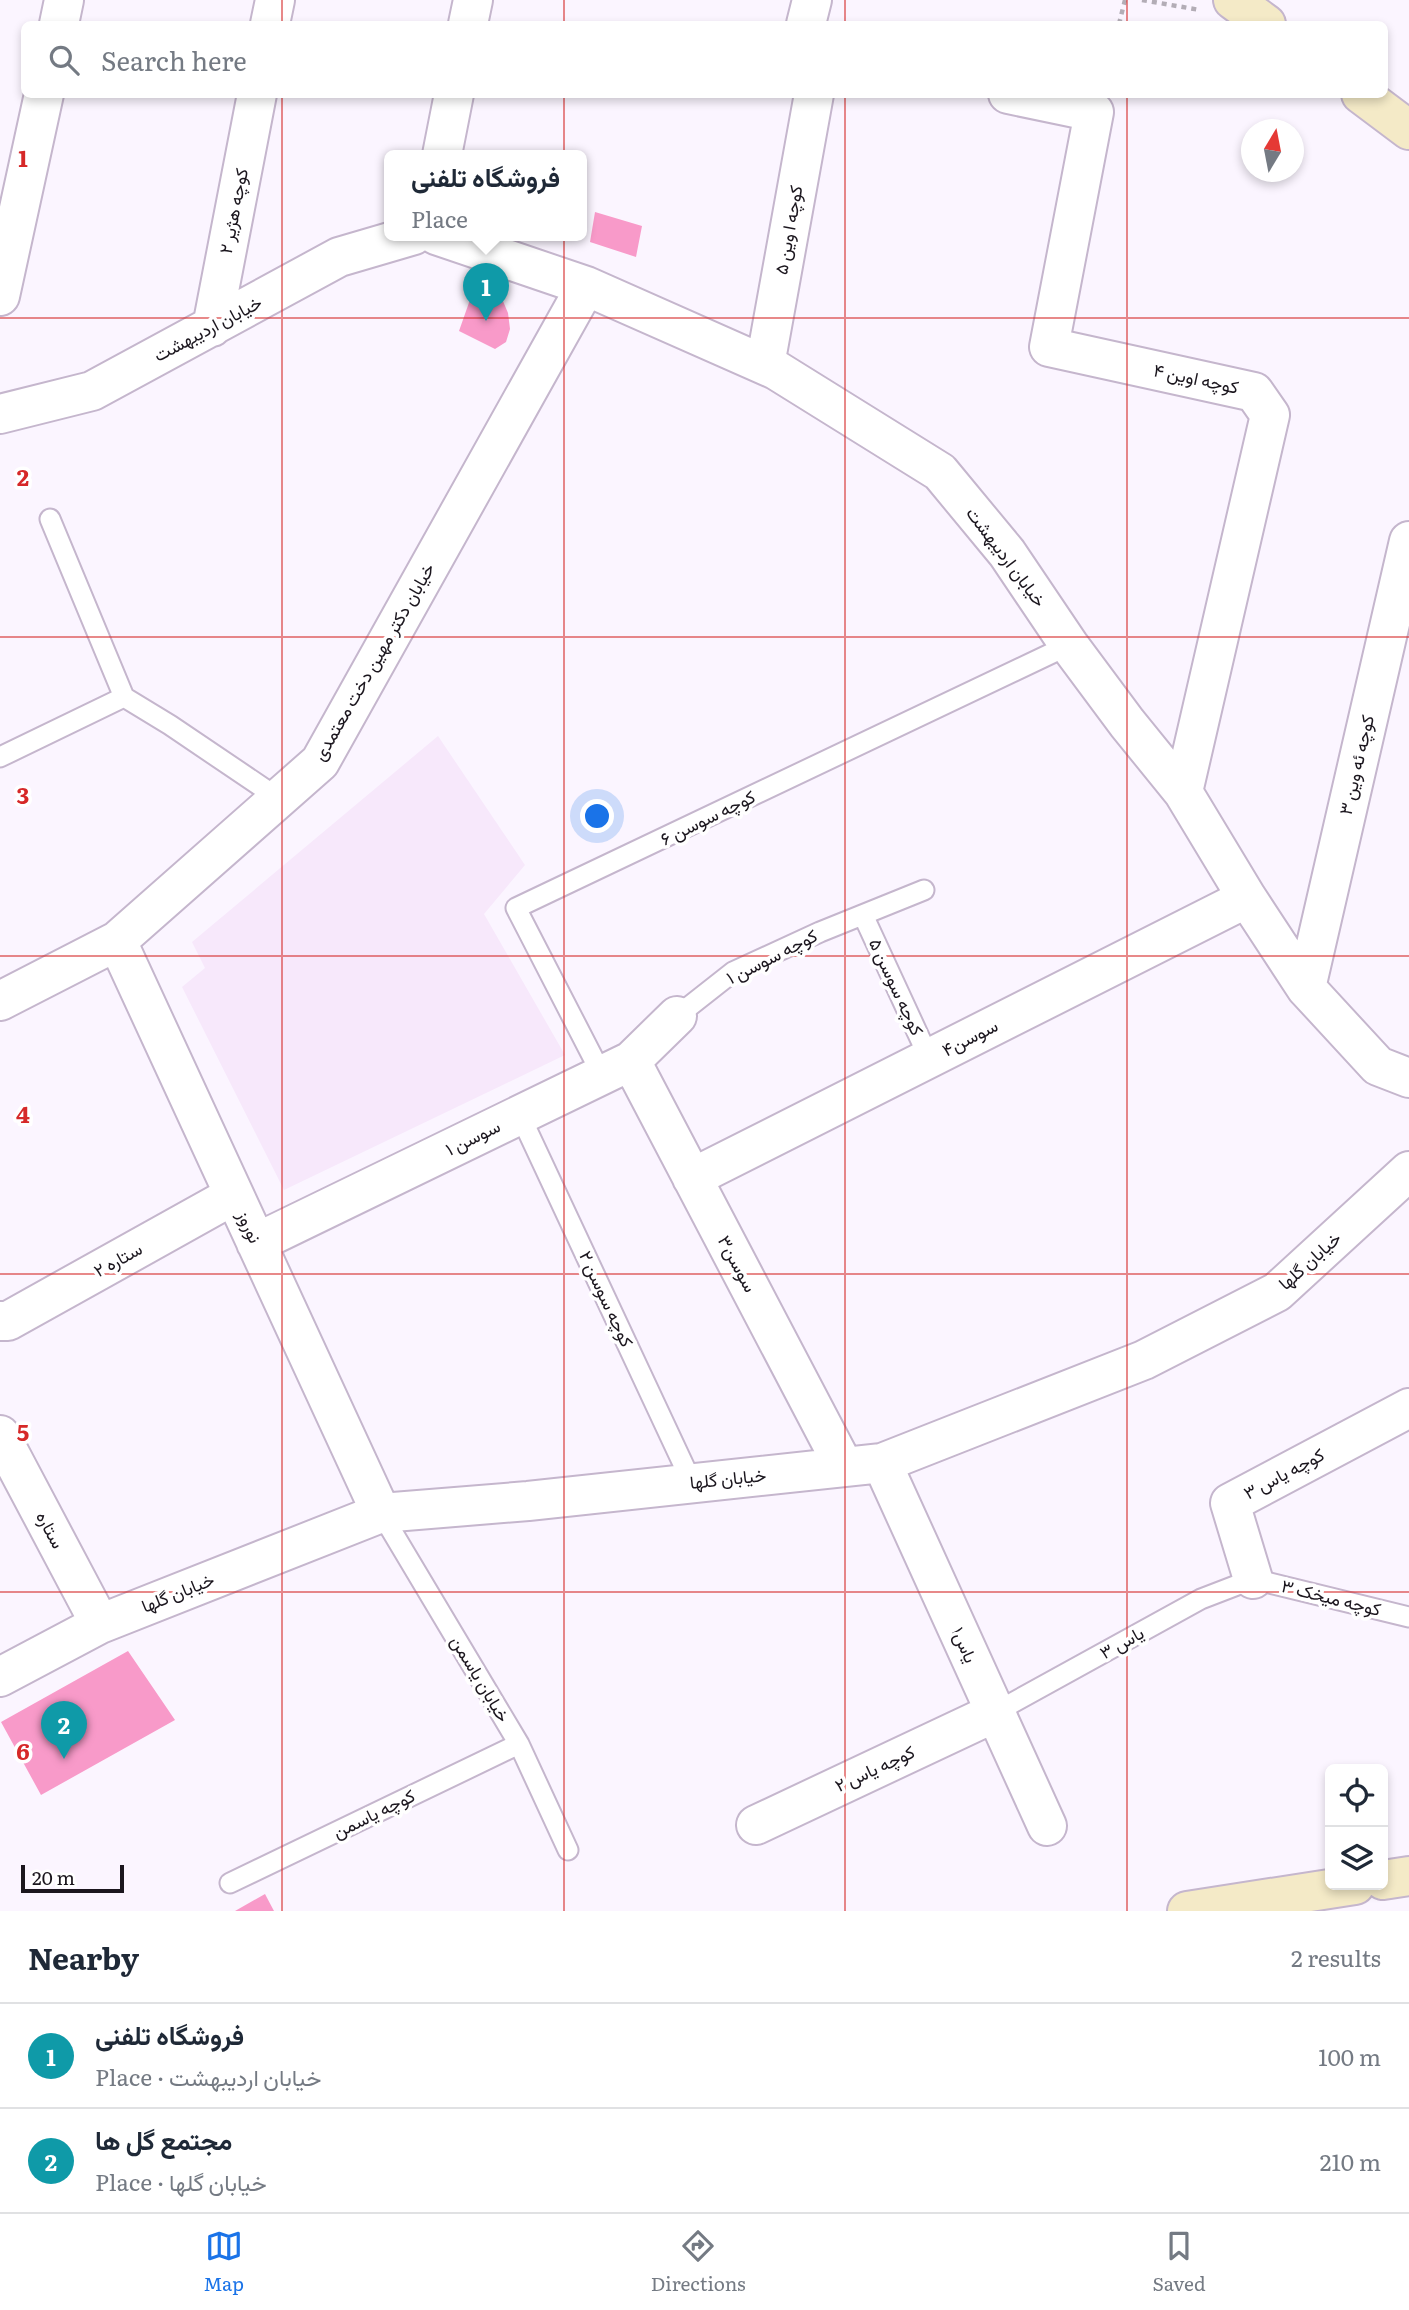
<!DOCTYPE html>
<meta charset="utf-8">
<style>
body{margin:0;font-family:Literata,Vazirmatn,serif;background:#f2f2f3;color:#1f2937}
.controls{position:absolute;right:21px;bottom:21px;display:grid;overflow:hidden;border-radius:10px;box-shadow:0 4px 10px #0003}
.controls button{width:63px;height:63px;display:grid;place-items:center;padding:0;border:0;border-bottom:2px solid #e0e1e3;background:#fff;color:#1f2937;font:35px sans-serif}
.compass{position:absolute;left:1241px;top:119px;width:63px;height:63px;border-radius:50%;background:#fff;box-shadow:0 4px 10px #0003;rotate:10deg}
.scale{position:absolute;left:21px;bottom:18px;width:103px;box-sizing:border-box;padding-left:7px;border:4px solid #1b161e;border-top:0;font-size:19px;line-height:24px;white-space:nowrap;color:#1b161e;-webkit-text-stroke:5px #fff;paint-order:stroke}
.you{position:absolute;left:598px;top:817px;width:24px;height:24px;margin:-18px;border:5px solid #fff;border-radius:50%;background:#1a73e8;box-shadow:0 0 0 10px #1a73e833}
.badge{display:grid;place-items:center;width:46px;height:46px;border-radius:50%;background:#1a73e8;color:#fff;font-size:23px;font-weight:700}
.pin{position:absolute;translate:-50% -58px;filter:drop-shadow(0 2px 4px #0008)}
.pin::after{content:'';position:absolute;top:37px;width:24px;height:21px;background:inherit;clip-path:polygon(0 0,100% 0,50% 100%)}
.popup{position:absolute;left:384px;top:150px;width:203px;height:91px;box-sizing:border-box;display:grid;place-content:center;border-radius:10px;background:#fff;filter:drop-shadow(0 2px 5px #0005);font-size:23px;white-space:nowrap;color:#747a83}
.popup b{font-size:26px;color:#1f2937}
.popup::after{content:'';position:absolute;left:50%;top:100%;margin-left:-14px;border:14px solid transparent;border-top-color:#fff}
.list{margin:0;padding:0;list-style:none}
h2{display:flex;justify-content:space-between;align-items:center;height:91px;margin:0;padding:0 28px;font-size:30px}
h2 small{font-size:23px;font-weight:400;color:#747a83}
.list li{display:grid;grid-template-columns:46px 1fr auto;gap:21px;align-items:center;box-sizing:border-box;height:105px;padding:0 28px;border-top:2px solid #e0e1e3}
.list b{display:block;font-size:26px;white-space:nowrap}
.list p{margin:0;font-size:23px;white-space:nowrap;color:#747a83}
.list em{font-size:23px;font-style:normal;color:#747a83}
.icon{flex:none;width:38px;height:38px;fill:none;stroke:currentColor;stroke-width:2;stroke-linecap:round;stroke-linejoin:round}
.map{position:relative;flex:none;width:1409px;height:1911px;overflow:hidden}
.search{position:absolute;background:#fff;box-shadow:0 4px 10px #0003;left:21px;right:21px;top:21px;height:77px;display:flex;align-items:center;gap:18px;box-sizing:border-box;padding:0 24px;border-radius:10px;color:#747a83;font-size:26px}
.sheet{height:301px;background:#fff}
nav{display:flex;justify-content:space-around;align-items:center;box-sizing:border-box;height:98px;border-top:2px solid #e0e1e3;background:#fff;font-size:19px;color:#747a83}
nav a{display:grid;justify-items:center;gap:4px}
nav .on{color:#1a73e8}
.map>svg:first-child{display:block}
.education{fill:#f7e8fb}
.building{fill:#f89ac9}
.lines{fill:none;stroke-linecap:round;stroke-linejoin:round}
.lane-casing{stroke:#c5b6cd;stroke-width:23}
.street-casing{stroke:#c5b6cd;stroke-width:42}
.secondary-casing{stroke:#c5b6cd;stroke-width:42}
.path{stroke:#b3adb6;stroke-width:4.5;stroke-dasharray:5 5;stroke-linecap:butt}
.lane{stroke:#fff;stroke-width:19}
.street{stroke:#fff;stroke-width:38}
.secondary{stroke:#f4eac7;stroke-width:38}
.grid{fill:none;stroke:#d62828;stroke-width:2;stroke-opacity:0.55}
.labels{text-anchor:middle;stroke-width:7;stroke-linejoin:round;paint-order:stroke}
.street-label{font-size:18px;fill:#1b161e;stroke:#fff}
.grid-label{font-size:23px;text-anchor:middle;font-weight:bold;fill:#d62828;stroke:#fff;stroke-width:7;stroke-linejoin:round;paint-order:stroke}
</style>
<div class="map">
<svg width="1409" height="1911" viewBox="0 0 1409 1911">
<rect width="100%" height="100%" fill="#fbf5ff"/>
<path class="education" d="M438,736L525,865L484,914L565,1055L284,1190L182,987L205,968L192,942Z"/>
<path class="building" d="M595,212L642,226L636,257L590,242Z
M478,277L500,294L508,313L510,329L506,342L495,349L459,331Z
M128,1651L175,1720L41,1795L1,1722Z
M265,1894L274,1911H235Z"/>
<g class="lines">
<g class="lane-casing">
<path id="lane" d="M50,519L124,697L170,725L278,798
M0,757L124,697
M863,915L929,1058
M672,1020L733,972L820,932L924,890
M607,1071L602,1075L516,908L1069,645
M520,1115L692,1483
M381,1513L519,1744L568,1850
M994,1713L1201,1599L1253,1579L1409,1617
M230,1883L519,1744"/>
</g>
<g class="street-casing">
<path id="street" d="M59,24L64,0
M270,24L275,0
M468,24L473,0
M806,24L812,0
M1008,94L1094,112L1049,347L1254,392L1270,415L1183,792
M442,155L454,94
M436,235L586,286L776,370L940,472L1007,553L1069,645L1127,723L1183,792L1247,898L1306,988L1378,1066L1409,1078
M0,296L44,94
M212,327L257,94
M765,365L814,94
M0,414L92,391L339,257L414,235
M117,941L381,1513
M1306,988L1409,541
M0,1001L117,941L320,762L586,286
M631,1061L844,1467
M692,1178L1247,898
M256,1243L631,1061L677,1016
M0,1321H8L234,1195
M0,1435L100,1624
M882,1463L1047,1826
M1253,1579L1230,1503L1409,1408
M0,1677L100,1624L381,1513L528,1501L882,1463L1144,1360L1277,1292L1409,1171
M756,1825L994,1713"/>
</g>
<g class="secondary-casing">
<path id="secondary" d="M1233,0L1266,24
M1361,94L1409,130
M1383,1880L1409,1876
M1187,1911L1355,1885"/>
</g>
<path class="path" d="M1142,0L1200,10
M1119,24L1125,0"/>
<use href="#lane" class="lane"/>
<use href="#street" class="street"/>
<use href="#secondary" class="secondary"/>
</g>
<path class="grid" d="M282,0V24M564,0V24M845,0V24M1127,0V24M282,94V1911M564,94V1911M845,94V1911M1127,94V1911M0,318H1409M0,637H1409M0,956H1409M0,1274H1409M0,1592H1409"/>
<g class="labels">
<g class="street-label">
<text transform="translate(234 211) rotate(-79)" y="6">کوچه هژیر ۲</text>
<text transform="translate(789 230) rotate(-80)" y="6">کوچه ا وین ۵</text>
<text transform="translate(208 329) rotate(-28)" y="6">خیابان اردیبهشت</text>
<text transform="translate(1196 379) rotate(12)" y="6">کوچه اوین ۴</text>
<text transform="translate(1006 557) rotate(53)" y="6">خیابان اردیبهشت</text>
<text transform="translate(374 662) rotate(-60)" y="6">خیابان دکتر مهین دخت معتمدی</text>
<text transform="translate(1357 765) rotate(-77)" y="6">کوچه ئه وین ۳</text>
<text transform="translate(708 818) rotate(-26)" y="6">کوچه سوسن ۶</text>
<text transform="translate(772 957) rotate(-27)" y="6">کوچه سوسن ۱</text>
<text transform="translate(896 987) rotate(65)" y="6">کوچه سوسن ۵</text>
<text transform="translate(970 1038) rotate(-27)" y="6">سوسن۴</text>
<text transform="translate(473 1138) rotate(-26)" y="6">سوسن ۱</text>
<text transform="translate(249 1227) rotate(65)" y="6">نوروز</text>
<text transform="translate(118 1260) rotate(-29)" y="6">ستاره ۲</text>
<text transform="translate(1310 1261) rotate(-42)" y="6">خیابان گلها</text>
<text transform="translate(737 1264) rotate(62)" y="6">سوسن۳</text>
<text transform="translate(606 1299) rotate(65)" y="6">کوچه سوسن ۲</text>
<text transform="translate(1284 1474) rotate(-28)" y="6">کوچه یاس ۳</text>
<text transform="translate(728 1479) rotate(-6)" y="6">خیابان گلها</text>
<text transform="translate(50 1530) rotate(62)" y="6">ستاره</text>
<text transform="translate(178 1593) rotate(-22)" y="6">خیابان گلها</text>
<text transform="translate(1331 1598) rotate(14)" y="6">کوچه میخک ۳</text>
<text transform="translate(1122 1643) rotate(-29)" y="6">یاس ۳</text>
<text transform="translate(964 1645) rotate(66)" y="6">یاس۱</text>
<text transform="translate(480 1679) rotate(59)" y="6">خیابان یاسمن</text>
<text transform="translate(875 1769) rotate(-25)" y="6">کوچه یاس ۲</text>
<text transform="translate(374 1814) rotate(-26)" y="6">کوچه یاسمن</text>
</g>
</g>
<g class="grid-label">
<text x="23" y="167">1</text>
<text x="23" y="486">2</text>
<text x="23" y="804">3</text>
<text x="23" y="1123">4</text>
<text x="23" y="1441">5</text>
<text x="23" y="1760">6</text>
</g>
</svg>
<div class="controls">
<button><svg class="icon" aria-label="locate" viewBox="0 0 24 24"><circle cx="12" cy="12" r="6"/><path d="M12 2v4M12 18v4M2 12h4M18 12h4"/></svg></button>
<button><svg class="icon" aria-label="layers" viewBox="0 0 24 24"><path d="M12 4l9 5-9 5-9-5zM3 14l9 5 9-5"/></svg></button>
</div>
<svg class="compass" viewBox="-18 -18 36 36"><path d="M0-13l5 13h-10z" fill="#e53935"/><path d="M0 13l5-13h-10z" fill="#747a83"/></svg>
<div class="scale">20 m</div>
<div class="you"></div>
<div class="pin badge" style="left:486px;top:321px;background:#0f9aa8">1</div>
<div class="popup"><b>فروشگاه تلفنی</b>Place</div>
<div class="pin badge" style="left:64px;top:1759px;background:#0f9aa8">2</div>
<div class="search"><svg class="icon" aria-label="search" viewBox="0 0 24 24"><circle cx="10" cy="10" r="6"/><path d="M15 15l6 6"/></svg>Search here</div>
</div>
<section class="sheet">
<h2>Nearby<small>2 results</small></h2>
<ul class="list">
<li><span class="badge" style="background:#0f9aa8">1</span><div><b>فروشگاه تلفنی</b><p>Place · خیابان اردیبهشت</p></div><em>100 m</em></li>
<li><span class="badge" style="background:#0f9aa8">2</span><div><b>مجتمع گل ها</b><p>Place · خیابان گلها</p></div><em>210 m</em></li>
</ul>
</section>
<nav>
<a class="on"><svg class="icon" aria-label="map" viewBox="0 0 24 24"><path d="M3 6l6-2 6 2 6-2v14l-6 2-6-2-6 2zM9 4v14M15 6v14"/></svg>Map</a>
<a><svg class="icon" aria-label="directions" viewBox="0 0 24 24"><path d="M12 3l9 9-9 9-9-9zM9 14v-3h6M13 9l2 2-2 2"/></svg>Directions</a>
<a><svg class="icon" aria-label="saved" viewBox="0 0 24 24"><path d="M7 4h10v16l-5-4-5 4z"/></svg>Saved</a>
</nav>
